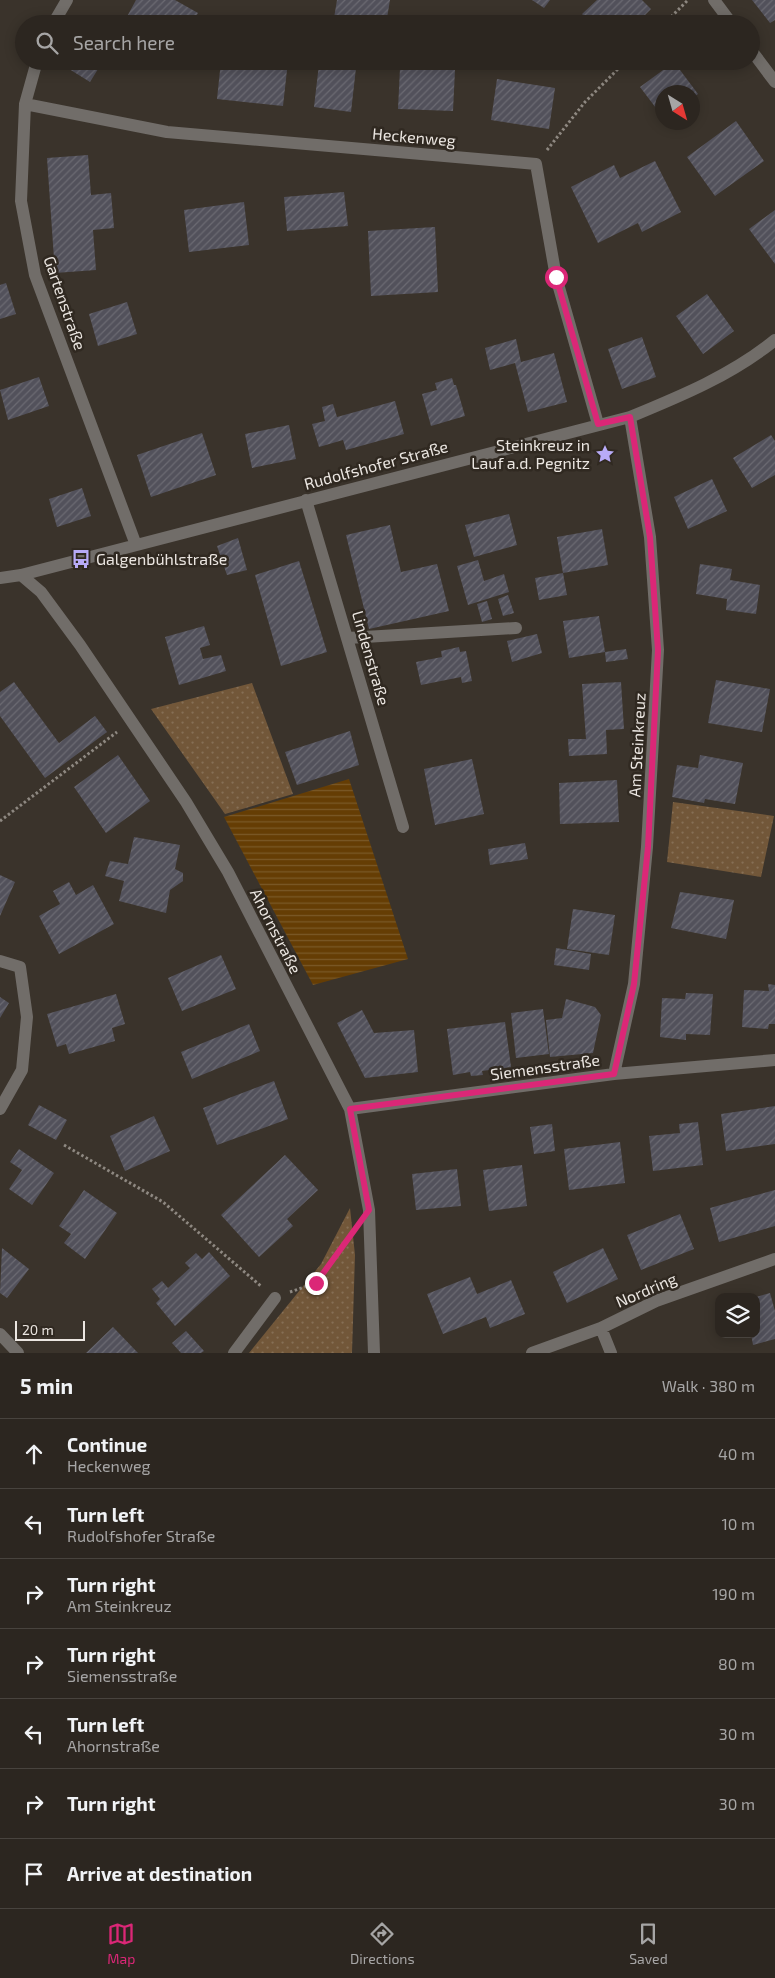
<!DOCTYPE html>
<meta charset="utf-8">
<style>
body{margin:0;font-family:"Exo 2",sans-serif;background:#342e29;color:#f1f3f6}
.controls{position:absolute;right:15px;bottom:15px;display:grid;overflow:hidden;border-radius:10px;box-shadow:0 2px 12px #0003}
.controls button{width:45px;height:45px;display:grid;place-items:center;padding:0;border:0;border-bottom:1px solid #48433e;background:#2c2620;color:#f1f3f6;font:25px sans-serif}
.compass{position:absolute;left:655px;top:85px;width:45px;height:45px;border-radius:50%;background:#2c2620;box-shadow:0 2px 12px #0003;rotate:143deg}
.scale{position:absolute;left:15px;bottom:12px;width:70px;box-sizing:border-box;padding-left:5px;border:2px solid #ebe6e1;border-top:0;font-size:14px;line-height:18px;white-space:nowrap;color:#ebe6e1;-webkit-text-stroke:4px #302921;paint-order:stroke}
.stop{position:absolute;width:15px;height:15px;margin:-11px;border:4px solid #db2777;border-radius:50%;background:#fff}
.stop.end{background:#db2777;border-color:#fff;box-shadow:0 1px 5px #0008}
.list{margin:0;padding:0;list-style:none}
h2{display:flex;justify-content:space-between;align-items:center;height:65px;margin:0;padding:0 20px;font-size:21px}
h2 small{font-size:16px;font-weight:400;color:#a6a5a5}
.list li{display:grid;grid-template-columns:32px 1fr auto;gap:15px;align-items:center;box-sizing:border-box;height:70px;padding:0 20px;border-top:1px solid #48433e}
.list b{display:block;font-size:19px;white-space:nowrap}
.list p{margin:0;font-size:16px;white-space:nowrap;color:#a6a5a5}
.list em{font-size:16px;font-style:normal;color:#a6a5a5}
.icon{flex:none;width:28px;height:28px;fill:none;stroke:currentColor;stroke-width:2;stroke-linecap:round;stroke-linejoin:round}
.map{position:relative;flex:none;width:775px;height:1353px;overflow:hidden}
.search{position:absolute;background:#2c2620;box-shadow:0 2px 12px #0003;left:15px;right:15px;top:15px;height:55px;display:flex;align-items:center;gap:12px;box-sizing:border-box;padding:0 18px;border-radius:28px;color:#a6a5a5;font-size:19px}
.sheet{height:555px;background:#2c2620}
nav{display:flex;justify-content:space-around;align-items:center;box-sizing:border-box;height:70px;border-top:1px solid #48433e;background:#2c2620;font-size:14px;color:#a6a5a5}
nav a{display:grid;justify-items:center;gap:2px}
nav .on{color:#db2777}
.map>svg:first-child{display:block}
.grass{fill:url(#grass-dots)}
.water{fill:url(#water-rules)}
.building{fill:url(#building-hatch)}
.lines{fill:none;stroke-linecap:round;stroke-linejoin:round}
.path{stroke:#8e8881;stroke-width:3;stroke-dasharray:2.5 2.5;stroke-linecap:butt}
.lane{stroke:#716d69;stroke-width:12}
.street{stroke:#716d69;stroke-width:12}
.route{stroke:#db2777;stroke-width:6}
.labels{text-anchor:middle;stroke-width:5;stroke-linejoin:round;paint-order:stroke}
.street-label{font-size:16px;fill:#ebe6e1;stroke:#302921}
.poi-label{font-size:16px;fill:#ebe6e1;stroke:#302921;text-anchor:end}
</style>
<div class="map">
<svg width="775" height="1353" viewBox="0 0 775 1353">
<defs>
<pattern id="grass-dots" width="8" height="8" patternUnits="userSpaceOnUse" patternTransform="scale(1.25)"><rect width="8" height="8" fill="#725739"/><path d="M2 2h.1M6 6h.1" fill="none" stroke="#866f55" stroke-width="1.8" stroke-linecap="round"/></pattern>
<pattern id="water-rules" width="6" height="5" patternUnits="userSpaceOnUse" patternTransform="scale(1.25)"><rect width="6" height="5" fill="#653d04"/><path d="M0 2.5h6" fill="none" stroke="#7b5928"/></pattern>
<pattern id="building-hatch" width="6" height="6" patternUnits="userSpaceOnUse" patternTransform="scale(1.25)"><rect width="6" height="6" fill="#52515b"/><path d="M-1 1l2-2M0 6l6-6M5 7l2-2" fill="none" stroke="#6b6a72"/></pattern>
</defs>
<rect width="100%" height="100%" fill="#3a332b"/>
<path class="grass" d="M252,683L293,794L225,814L151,709Z
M673,802L774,816L761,877L667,862Z
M350,1208L355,1255L352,1353H249L321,1264Z"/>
<path class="water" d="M349,779L408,959L313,985L224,817Z"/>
<path class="building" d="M136,0H175L198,13L192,24H123Z
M337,0H390L386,24H333Z
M532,0H550L544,8Z
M597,0H642L651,9L636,24H591L582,14Z
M752,0H775V20L770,23Z
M90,15L104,24H85Z
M63,61H103L90,82L61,64Z
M221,61H288L283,106L217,99Z
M674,62L698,94L692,98V92H662V116L640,87Z
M319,64L356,68L351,112L314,107Z
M400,68L455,70L453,111L398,109Z
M497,79L555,88L549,129L491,120Z
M736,121L764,161L715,196L687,157Z
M88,155L91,195L111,193L114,228L93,230L96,270L55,273L47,158Z
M655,161L681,212L642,232L638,223L598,243L571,187L614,165L620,178Z
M344,192L348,226L287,231L284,197Z
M244,202L249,245L189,252L184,210Z
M775,210V264L749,229Z
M435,227L438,292L371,296L368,231Z
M6,283L16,314L0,319V285Z
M707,294L734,331L703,354L676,316Z
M127,302L137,334L98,346L89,314Z
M642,337L656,377L622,389L608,349Z
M516,339L521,362L554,353L567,402L528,412L515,363L490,370L485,348Z
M39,377L49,406L8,420L0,390Z
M452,378L454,385H456L465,416L431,426L422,394L437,390L435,383Z
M395,401L404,434L346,450L343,440L319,447L312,424L325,421L322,407L333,404L337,417Z
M289,425L296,459L252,468L245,434Z
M202,433L216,475L151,497L137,455Z
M771,435L775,441V475L752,488L733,458Z
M712,479L727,511L688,529L674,497Z
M82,488L91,516L57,527L49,499Z
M509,514L517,545L474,557L465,525Z
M390,525L401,572L437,564L449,611L369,629L346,535Z
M602,529L608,565L563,573L567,595L539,600L535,578L563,573L557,537Z
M238,538L247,570L227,575L217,546Z
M478,560L484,581L504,574L509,592L468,605L457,566Z
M299,561L327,652L281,666L255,575Z
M700,564L732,569L730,580L760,585L756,614L726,610L727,599L696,594Z
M508,595L514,613L503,616L498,599Z
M487,601L492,619L482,622L477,604Z
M599,616L605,652L569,658L563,621Z
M204,626L210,645L200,648L203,659L221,655L226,671L179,685L165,637Z
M537,634L542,653L512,662L507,641Z
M459,647L460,652L466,651L472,681L462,683L461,677L421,685L416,662L442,657L441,651Z
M626,649L628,659L606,662L605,652Z
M716,680L770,689L762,732L708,723Z
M14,682L59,743L95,716L107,732L45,778L0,716V692Z
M621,682L624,729L606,730L607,754L569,756L568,739H586L582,684Z
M350,731L359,765L297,785L285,752Z
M118,755L150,801L106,833L74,787Z
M700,755L743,763L735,804L705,799L704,803L672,797L677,765L698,768Z
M472,759L484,814L435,825L424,769Z
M617,780L619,822L560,824L559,783Z
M134,837L180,845L175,869L183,873V881L170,890L166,913L119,901L124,881L105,876L110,861L128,864Z
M525,843L528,859L490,865L488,849Z
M0,875L15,882L0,916Z
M69,882L76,895L93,885L114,924L59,954L39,916L60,904L53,891Z
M680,892L734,900L726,939L671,928Z
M573,909L615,915L609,955L567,949Z
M556,948L591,954L589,970L554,965Z
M221,955L236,989L182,1011L168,978Z
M768,984L775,985V1024H769L768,1029L742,1027L744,990L769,991Z
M686,993L713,994L710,1035L686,1034V1040L660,1037L662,998L685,999Z
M116,994L125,1024L112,1028L115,1041L69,1054L66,1044L57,1047L47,1014Z
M0,997L9,1003L0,1018Z
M566,999L595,1007L601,1015L593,1053L550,1057L546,1020L562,1018Z
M543,1009L549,1054L516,1058L511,1013Z
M362,1010L374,1033L414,1030L418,1072L365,1078L337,1023Z
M505,1022L511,1067L482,1071L483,1075L471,1076L470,1072L453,1075L447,1029Z
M249,1024L260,1051L192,1079L181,1052Z
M274,1081L288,1119L217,1145L203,1108Z
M39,1105L67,1120L56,1140L28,1125Z
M775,1106V1144L726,1151L721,1114Z
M154,1116L170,1151L125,1171L110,1136Z
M698,1122L703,1165L653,1171L649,1136L680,1133L679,1124Z
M552,1124L555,1151L534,1154L530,1127Z
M620,1142L625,1183L569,1190L564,1149Z
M19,1149L54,1173L32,1205L9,1189L22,1170L10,1162Z
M285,1155L318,1190L287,1219L293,1226L259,1257L221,1215Z
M522,1165L527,1206L489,1211L483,1170Z
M457,1169L461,1206L416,1210L412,1174Z
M84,1190L117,1213L85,1259L64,1243L71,1234L59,1226Z
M775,1190V1226L719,1242L710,1208Z
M680,1214L694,1249L641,1270L627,1235Z
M2,1248L29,1269L7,1298L0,1293Z
M603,1248L618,1279L567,1303L553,1272Z
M209,1252L230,1276L175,1326L156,1303L160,1299L152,1289L162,1281L168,1288L190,1268L185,1263L196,1253L202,1259Z
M470,1277L477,1294L511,1280L525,1314L490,1328L486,1317L443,1334L427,1294Z
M770,1293L775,1311V1339L753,1345L751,1334H756V1297Z
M113,1327L138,1353H86Z
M186,1331L204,1351L201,1353H181L172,1343Z"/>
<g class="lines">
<path class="path" d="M664,24L688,0
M547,150L585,102L626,61
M0,821L117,732
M64,1145L163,1202L262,1287
M290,1292L316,1283L352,1233"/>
<path class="lane" d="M348,638L516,628
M234,1353L275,1298"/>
<path class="street" d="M714,0L732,24
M53,24L67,0
M751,50L775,82
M37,61L25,104L21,201L35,275L136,545
M25,104L167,132L536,164L556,277L598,424
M306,500L403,827
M21,575L41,592L80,645L186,802L228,872L350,1109L369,1210L374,1353
M0,578L21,575L630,417C681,396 732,375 775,340
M0,961L20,967L27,1017L22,1070L0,1109
M614,1074L634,984L647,847L658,650L650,537L630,417
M350,1109L614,1074L775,1060
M601,1328L611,1353
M0,1334L18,1353
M532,1353L601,1328L656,1301L775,1259"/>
</g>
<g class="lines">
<path class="route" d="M316,1283L369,1210L350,1109L614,1074L634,984L648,847L658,650L650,537L630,417L598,424L556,277"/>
</g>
<defs>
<g id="sight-bare" transform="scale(1.5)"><path d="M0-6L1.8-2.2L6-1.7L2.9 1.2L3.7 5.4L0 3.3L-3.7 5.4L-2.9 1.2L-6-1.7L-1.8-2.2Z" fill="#b8abf7" stroke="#302921" stroke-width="2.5" paint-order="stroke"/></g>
<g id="bus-bare" transform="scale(1.5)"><path d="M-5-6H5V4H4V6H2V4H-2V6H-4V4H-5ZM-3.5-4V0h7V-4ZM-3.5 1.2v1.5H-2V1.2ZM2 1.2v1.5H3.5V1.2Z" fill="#b8abf7" stroke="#302921" stroke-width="2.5" paint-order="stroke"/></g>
</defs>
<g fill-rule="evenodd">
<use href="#sight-bare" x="605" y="454"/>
<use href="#bus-bare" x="81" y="559"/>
</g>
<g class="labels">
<g class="street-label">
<text transform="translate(414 137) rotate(5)" y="6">Heckenweg</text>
<text transform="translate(65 303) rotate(71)" y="6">Gartenstraße</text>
<text transform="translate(376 465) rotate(-15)" y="6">Rudolfshofer Straße</text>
<text transform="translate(371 658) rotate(74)" y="6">Lindenstraße</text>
<text transform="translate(637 745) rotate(-87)" y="6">Am Steinkreuz</text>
<text transform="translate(276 931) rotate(63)" y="6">Ahornstraße</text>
<text transform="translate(545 1067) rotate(-8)" y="6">Siemensstraße</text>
<text transform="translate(646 1290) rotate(-23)" y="6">Nordring</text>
</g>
<g class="poi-label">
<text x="590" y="451">Steinkreuz in<tspan x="590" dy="18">Lauf a.d. Pegnitz</tspan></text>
<text x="96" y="565" text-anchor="start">Galgenbühlstraße</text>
</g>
</g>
</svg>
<div class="controls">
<button><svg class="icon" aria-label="layers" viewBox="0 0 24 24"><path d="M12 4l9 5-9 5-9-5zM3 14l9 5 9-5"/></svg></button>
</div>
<svg class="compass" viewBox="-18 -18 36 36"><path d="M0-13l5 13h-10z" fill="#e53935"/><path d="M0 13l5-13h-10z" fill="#a6a5a5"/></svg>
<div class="scale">20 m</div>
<div class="stop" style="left:556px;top:277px"></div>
<div class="stop end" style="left:316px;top:1283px"></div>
<div class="search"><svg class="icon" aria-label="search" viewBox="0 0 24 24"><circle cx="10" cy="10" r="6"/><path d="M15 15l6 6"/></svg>Search here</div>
</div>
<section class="sheet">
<h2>5 min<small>Walk · 380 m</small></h2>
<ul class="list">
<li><svg class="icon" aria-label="ahead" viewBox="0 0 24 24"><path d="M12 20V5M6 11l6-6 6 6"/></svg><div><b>Continue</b><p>Heckenweg</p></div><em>40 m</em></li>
<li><svg class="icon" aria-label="left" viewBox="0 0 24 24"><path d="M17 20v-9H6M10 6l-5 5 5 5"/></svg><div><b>Turn left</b><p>Rudolfshofer Straße</p></div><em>10 m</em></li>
<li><svg class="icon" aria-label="right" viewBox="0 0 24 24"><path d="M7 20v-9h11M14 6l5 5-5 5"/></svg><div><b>Turn right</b><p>Am Steinkreuz</p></div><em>190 m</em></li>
<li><svg class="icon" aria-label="right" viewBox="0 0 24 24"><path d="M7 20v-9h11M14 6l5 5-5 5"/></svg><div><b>Turn right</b><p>Siemensstraße</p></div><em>80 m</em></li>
<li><svg class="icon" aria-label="left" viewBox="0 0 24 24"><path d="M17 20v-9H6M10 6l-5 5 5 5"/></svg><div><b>Turn left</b><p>Ahornstraße</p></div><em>30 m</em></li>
<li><svg class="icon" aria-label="right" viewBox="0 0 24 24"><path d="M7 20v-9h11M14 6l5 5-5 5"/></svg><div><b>Turn right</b></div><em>30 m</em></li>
<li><svg class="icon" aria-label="arrive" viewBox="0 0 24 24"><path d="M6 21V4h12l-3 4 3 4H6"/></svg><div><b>Arrive at destination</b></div></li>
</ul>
</section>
<nav>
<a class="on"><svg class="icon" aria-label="map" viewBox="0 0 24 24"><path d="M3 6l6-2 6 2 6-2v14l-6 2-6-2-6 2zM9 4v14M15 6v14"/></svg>Map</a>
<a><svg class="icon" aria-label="directions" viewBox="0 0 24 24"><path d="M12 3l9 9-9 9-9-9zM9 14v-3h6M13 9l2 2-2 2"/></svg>Directions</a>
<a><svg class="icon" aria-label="saved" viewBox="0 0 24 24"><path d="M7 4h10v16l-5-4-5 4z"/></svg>Saved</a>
</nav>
